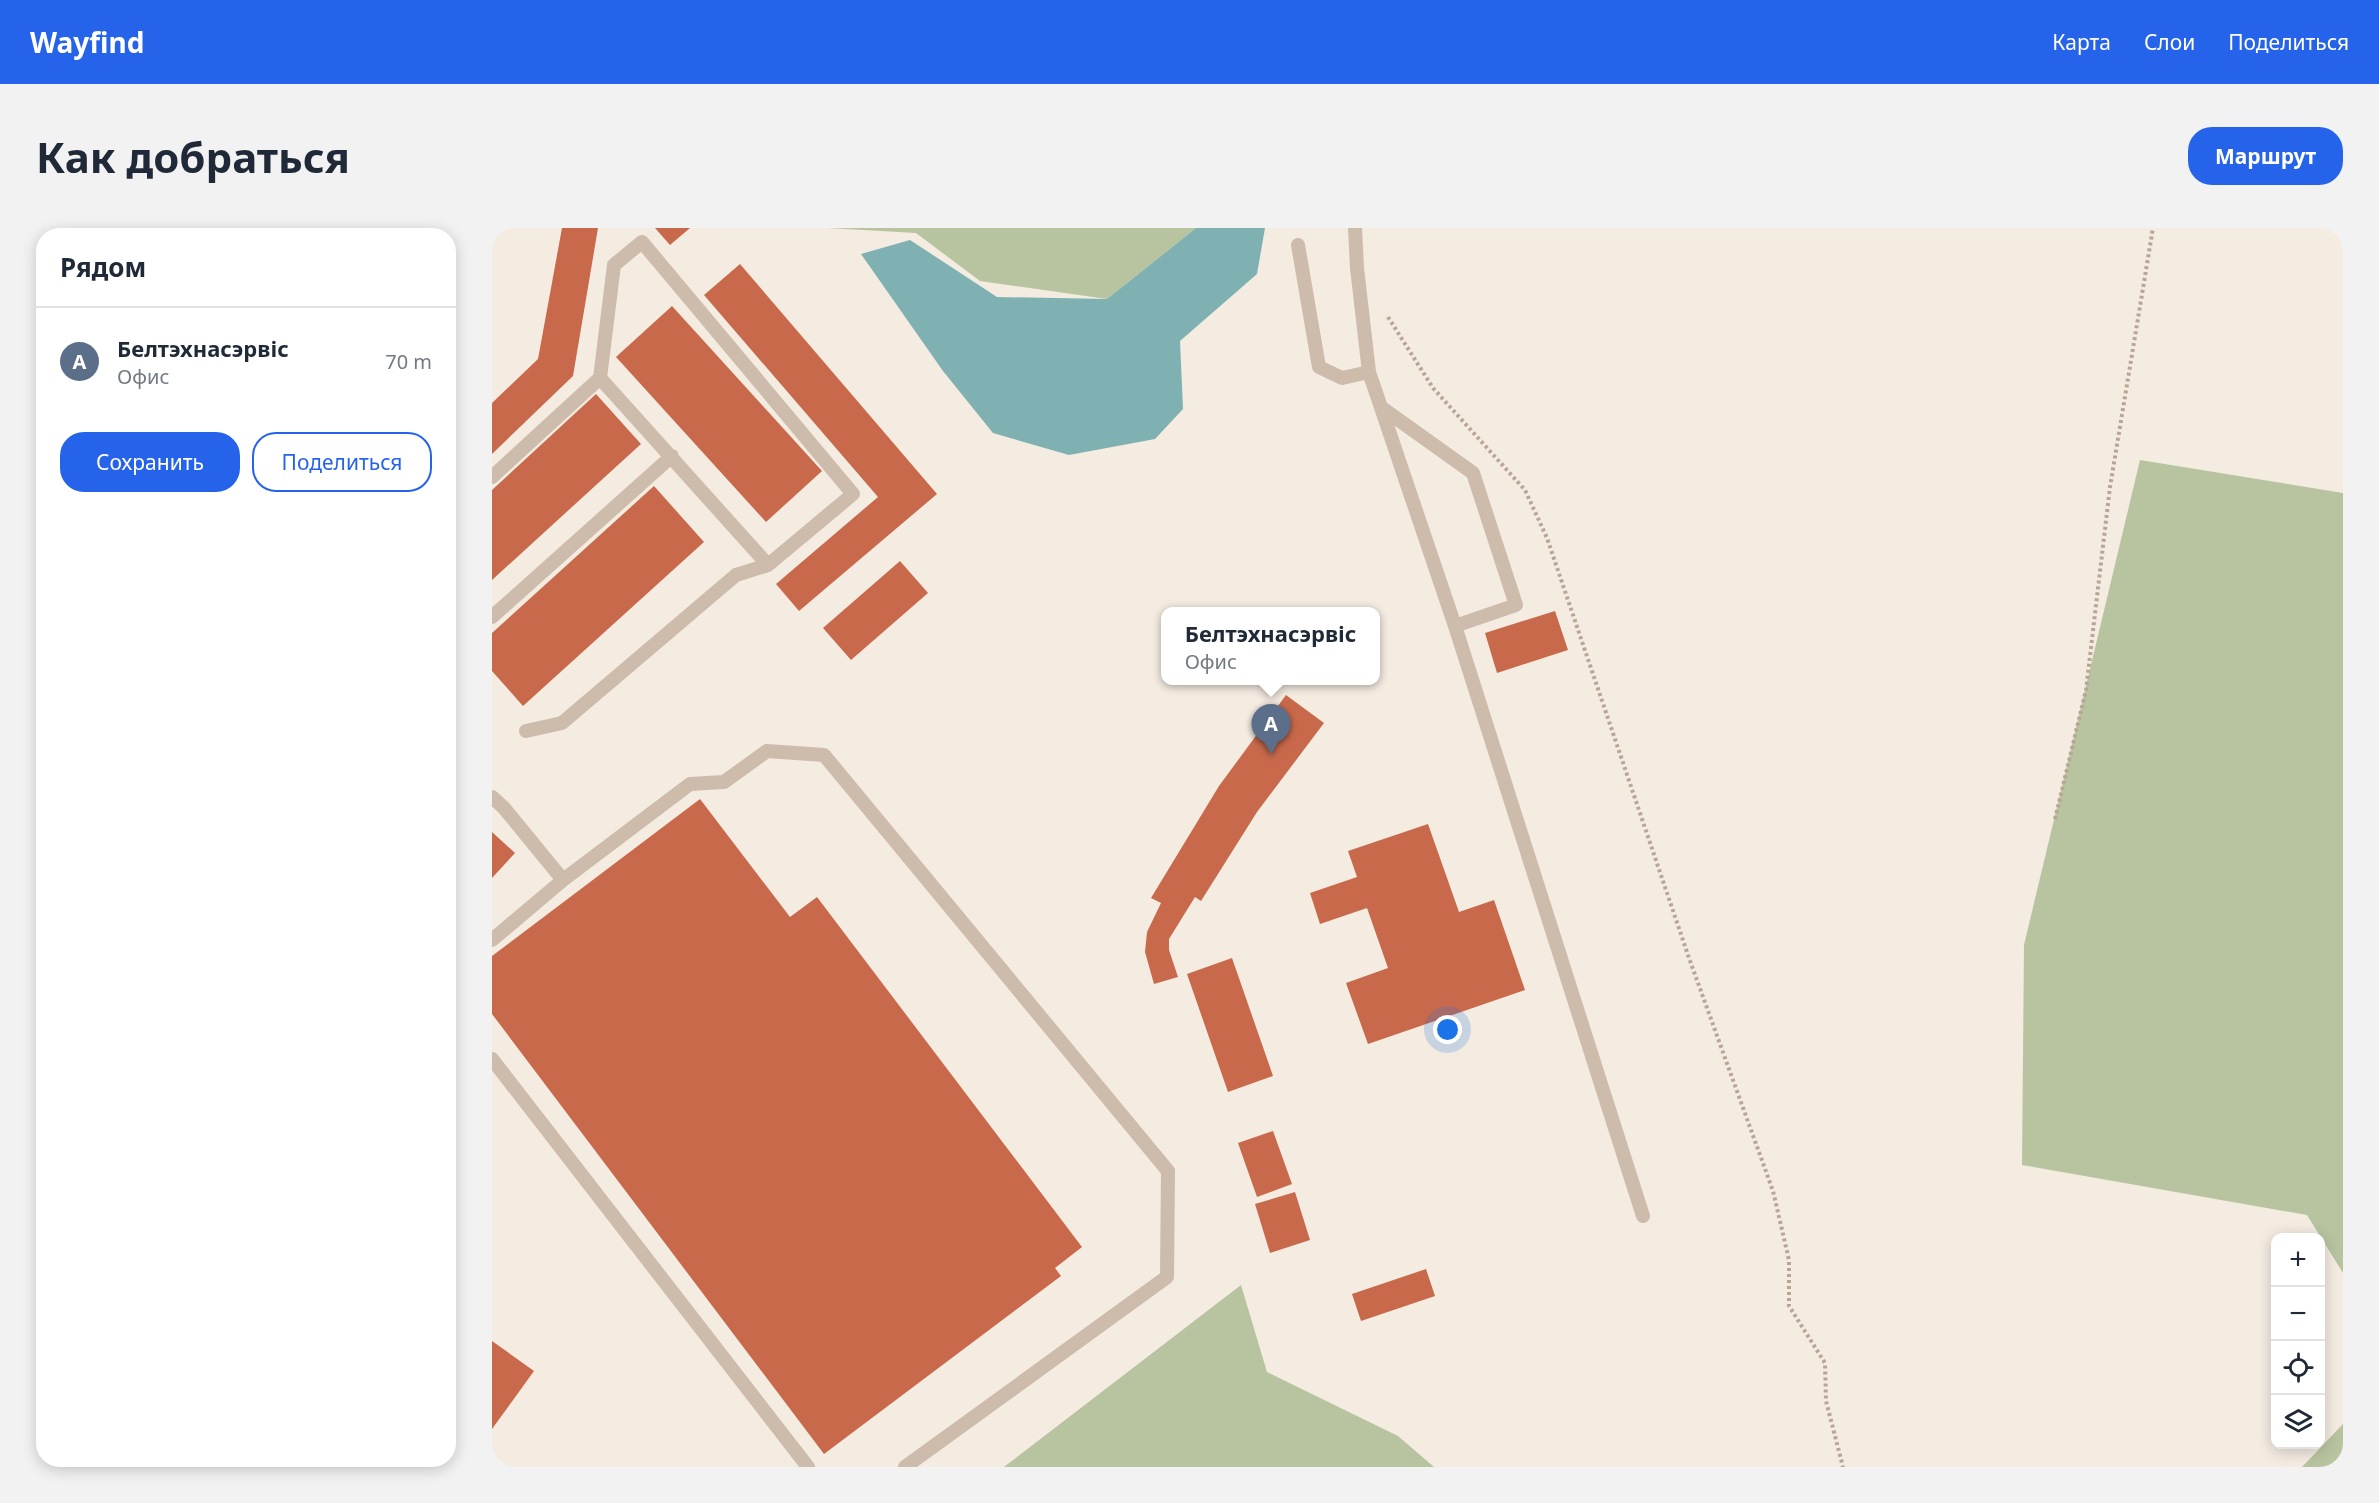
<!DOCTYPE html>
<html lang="ru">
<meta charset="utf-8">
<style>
body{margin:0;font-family:"Noto Sans",sans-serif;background:#f2f2f3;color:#1f2937}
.controls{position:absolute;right:18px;bottom:18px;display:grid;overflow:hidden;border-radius:12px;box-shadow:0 3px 15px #0003}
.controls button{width:54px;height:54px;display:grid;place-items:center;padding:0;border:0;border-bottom:2px solid #e0e1e3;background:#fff;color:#1f2937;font:30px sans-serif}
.you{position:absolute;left:956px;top:802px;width:21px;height:21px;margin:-15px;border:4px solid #fff;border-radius:50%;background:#1a73e8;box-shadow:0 0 0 9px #1a73e833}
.badge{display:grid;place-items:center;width:39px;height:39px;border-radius:50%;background:#2563eb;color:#fff;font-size:20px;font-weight:700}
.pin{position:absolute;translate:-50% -50px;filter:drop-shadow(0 2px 3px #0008)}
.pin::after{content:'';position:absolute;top:32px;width:21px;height:18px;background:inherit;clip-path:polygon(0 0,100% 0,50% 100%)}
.popup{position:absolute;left:669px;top:379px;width:219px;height:78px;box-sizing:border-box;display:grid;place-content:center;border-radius:12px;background:#fff;filter:drop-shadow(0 2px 4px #0005);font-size:20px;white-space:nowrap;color:#747a83}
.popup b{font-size:22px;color:#1f2937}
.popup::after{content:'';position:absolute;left:50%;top:100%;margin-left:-12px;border:12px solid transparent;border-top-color:#fff}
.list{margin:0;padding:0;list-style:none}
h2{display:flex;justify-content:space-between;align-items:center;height:78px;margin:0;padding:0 24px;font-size:26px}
h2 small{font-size:20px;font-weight:400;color:#747a83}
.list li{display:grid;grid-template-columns:39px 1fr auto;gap:18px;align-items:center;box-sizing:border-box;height:108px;padding:0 24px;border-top:2px solid #e0e1e3}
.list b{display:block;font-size:22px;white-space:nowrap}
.list p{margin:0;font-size:20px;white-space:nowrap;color:#747a83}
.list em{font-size:20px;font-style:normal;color:#747a83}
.actions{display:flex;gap:12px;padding:18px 24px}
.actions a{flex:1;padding:14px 0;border:2px solid #2563eb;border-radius:24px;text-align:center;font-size:21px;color:#2563eb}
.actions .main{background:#2563eb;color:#fff}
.icon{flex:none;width:33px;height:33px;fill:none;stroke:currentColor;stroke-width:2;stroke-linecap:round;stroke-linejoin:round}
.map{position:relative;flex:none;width:1851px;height:1239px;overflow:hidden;border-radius:24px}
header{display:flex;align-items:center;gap:36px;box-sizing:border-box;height:84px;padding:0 30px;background:#2563eb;color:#fff}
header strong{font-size:28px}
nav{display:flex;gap:33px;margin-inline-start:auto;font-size:21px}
.intro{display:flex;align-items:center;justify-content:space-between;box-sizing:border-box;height:144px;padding:0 36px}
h1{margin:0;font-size:42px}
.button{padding:15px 27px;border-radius:24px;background:#2563eb;color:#fff;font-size:21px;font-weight:700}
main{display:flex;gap:36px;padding:0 36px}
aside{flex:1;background:#fff;border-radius:24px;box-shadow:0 3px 15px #0003}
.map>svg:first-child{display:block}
.green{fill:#b8c4a0}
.water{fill:#7fb0b2}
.building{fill:#c8694b}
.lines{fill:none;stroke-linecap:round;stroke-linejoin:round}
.path{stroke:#b9a596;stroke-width:4;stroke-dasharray:3 3;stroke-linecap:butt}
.lane{stroke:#cdbbac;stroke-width:14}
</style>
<header>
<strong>Wayfind</strong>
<nav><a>Карта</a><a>Слои</a><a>Поделиться</a></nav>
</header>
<div class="intro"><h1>Как добраться</h1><a class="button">Маршрут</a></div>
<main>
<aside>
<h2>Рядом<small></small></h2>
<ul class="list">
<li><span class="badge" style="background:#5c6f8a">A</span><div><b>Белтэхнасэрвіс</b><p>Офис</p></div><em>70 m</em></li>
</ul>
<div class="actions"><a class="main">Сохранить</a><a>Поделиться</a></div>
</aside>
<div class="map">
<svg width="1851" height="1239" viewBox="0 0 1851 1239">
<rect width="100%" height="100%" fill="#f4ebe1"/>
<path class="green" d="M336,0H704L615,71L488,53L424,5Z
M1648,232L1851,265V1045L1815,987L1530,937L1532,717Z
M749,1057L775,1144L906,1208L942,1239H512Z
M1851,1196V1239H1810Z"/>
<path class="water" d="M704,0H773L765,46L688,113L691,181L663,211L577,227L501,205L451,143L369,26L418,12L505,69L615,71Z"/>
<path class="building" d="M70,0H106L81,148L0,226V175L46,131Z
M163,0H198L178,17Z
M248,36L445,266L307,383L284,356L386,269L212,67Z
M180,78L330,243L274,294L124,129Z
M104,166L149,216L0,352V262Z
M162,258L212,314L31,478L0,443V405Z
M408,333L436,365L359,432L331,400Z
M1063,383L1076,422L1005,445L993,405Z
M794,467L832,495L765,584L709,673L703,669L677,711V722L686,749L662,756L653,724L655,704L669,675L659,670L727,558Z
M208,571L298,689L325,669L590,1019L563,1040L569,1048L332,1226L0,786V728Z
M936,596L967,684L1002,672L1033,762L876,816L854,755L896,740L875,680L828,696L818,665L865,649L856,623Z
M0,604L23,625L0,650Z
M740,730L781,848L736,864L695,746Z
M781,903L800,956L765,969L746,915Z
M803,964L818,1012L778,1025L763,976Z
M934,1041L943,1068L869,1093L860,1066Z
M0,1113L42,1143L0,1201Z"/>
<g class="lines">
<path class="path" d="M896,89L941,160L1033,262L1055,310L1197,730L1281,963L1297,1032V1078L1333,1135L1334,1173L1351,1239
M1563,591L1594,462L1618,259L1661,0"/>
<path class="lane" d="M863,0L865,40L877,144L963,398L1151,988
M806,17L827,139L850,150L877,144
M108,150L276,337
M890,180L981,245L1024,377L963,398
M0,249L108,150L122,37L150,14L361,266L276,337L244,347L70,495L34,503
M0,389L180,228
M0,569L12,580L71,652
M0,712L71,652L198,556L232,554L275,523L332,527L676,943L675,1049L413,1239
M0,831L316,1239"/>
</g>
</svg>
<div class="controls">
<button>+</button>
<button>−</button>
<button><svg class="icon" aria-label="locate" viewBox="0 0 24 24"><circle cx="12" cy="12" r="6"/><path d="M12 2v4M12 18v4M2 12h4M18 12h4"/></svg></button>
<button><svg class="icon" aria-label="layers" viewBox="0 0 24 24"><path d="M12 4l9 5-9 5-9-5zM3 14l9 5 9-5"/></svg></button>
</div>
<div class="you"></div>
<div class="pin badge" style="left:779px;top:526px;background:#5c6f8a">A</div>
<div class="popup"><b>Белтэхнасэрвіс</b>Офис</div>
</div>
</main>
